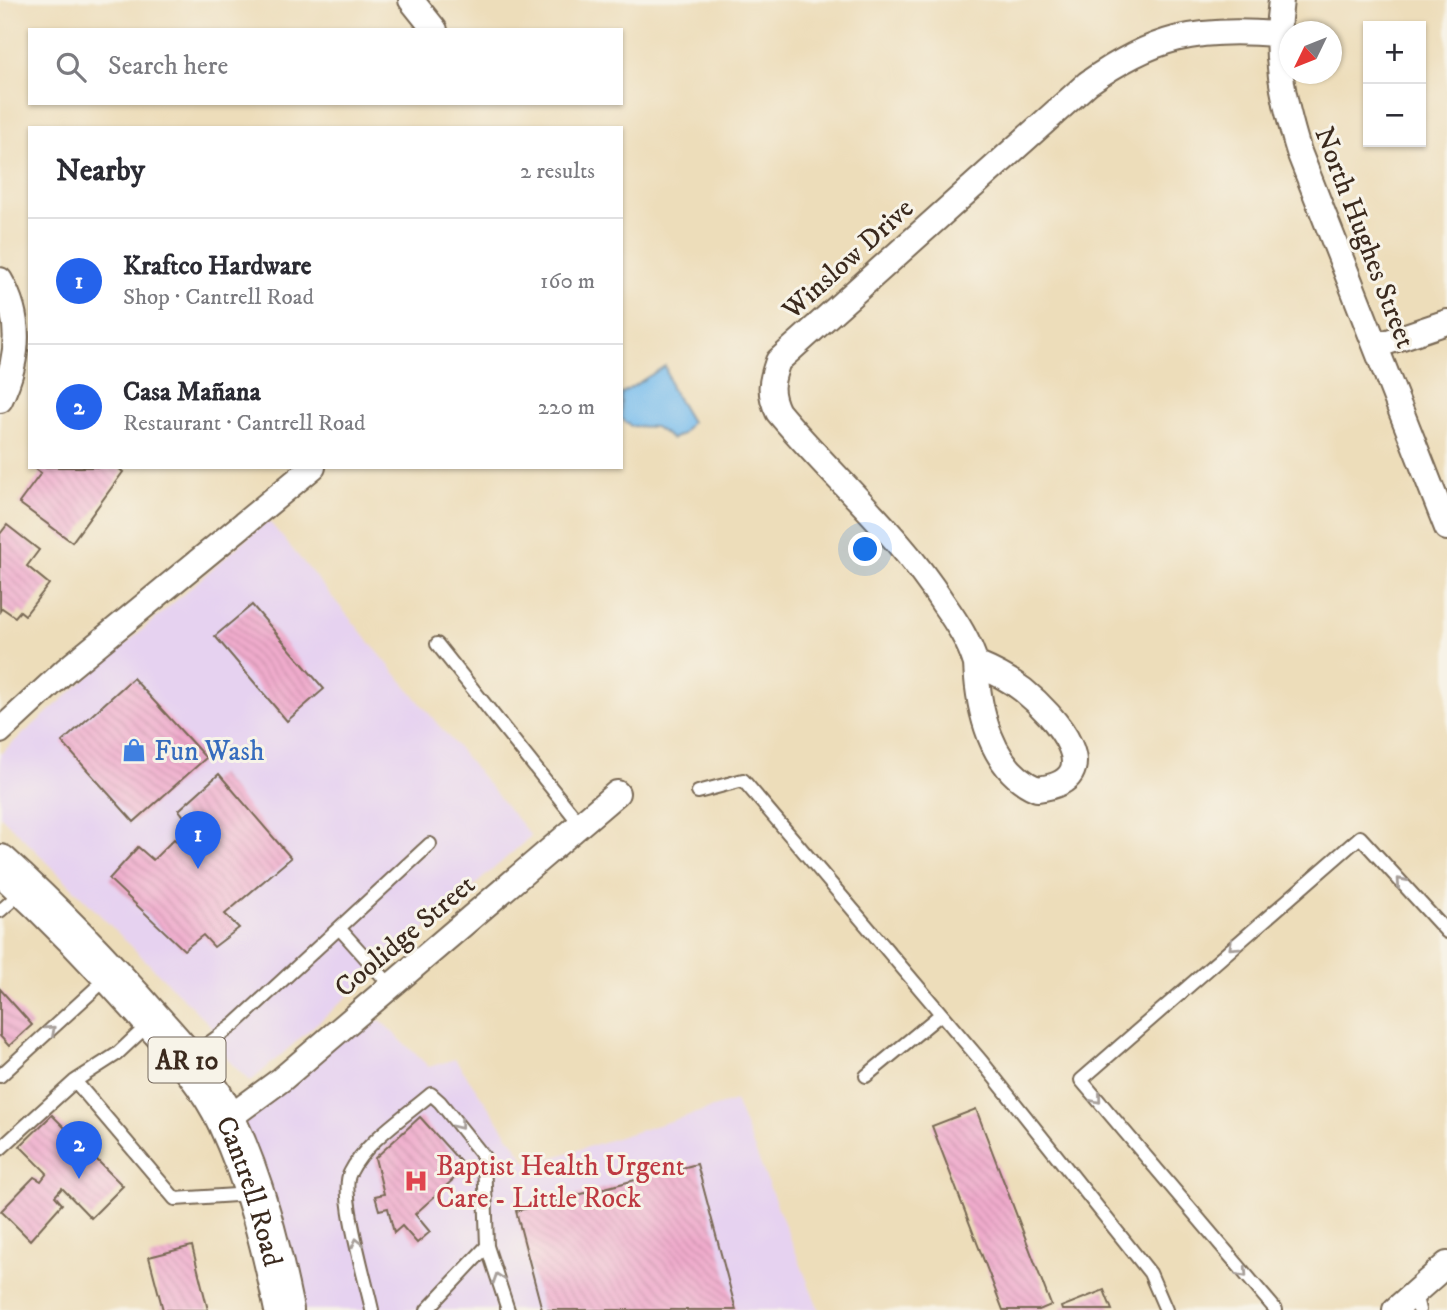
<!DOCTYPE html>
<meta charset="utf-8">
<style>
body{margin:0;font-family:"IM FELL DW Pica",serif;background:#f2f2f3;color:#2b2b33}
.controls{position:absolute;right:21px;top:21px;display:grid;overflow:hidden;border-radius:0px;box-shadow:0 2px 5px #0004}
.controls button{width:63px;height:63px;display:grid;place-items:center;padding:0;border:0;border-bottom:2px solid #e1e1e2;background:#fff;color:#2b2b33;font:35px sans-serif}
.compass{position:absolute;left:1279px;top:21px;width:63px;height:63px;border-radius:50%;background:#fff;box-shadow:0 2px 5px #0004;rotate:227deg}
.you{position:absolute;left:866px;top:550px;width:24px;height:24px;margin:-18px;border:5px solid #fff;border-radius:50%;background:#1a73e8;box-shadow:0 0 0 10px #1a73e833}
.badge{display:grid;place-items:center;width:46px;height:46px;border-radius:50%;background:#2563eb;color:#fff;font-size:23px;font-weight:700}
.pin{position:absolute;translate:-50% -58px;filter:drop-shadow(0 2px 4px #0008)}
.pin::after{content:'';position:absolute;top:37px;width:24px;height:21px;background:inherit;clip-path:polygon(0 0,100% 0,50% 100%)}
.list{margin:0;padding:0;list-style:none}
h2{display:flex;justify-content:space-between;align-items:center;height:91px;margin:0;padding:0 28px;font-size:30px}
h2 small{font-size:23px;font-weight:400;color:#7c7c81}
.list li{display:grid;grid-template-columns:46px 1fr auto;gap:21px;align-items:center;box-sizing:border-box;height:126px;padding:0 28px;border-top:2px solid #e1e1e2}
.list b{display:block;font-size:26px;white-space:nowrap}
.list p{margin:0;font-size:23px;white-space:nowrap;color:#7c7c81}
.list em{font-size:23px;font-style:normal;color:#7c7c81}
.icon{flex:none;width:38px;height:38px;fill:none;stroke:currentColor;stroke-width:2;stroke-linecap:round;stroke-linejoin:round}
.map{position:relative;flex:none;width:1447px;height:1310px;overflow:hidden}
.search{position:absolute;background:#fff;box-shadow:0 2px 5px #0004;left:28px;top:28px;width:595px;height:77px;display:flex;align-items:center;gap:18px;box-sizing:border-box;padding:0 24px;border-radius:0px;color:#7c7c81;font-size:26px}
.panel{position:absolute;background:#fff;box-shadow:0 2px 5px #0004;left:28px;top:126px;width:595px;height:343px;border-radius:0px}
.map>svg:first-child{display:block}
.built{fill:#e6d2f0}
.water{fill:#76bced;stroke:#587386;stroke-width:2}
.building{fill:url(#building-back-hatch)}
.lines{fill:none;stroke-linecap:round;stroke-linejoin:round}
.service-casing{stroke:#796955;stroke-width:16}
.minor-casing{stroke:#796955;stroke-width:28}
.primary-casing{stroke:#796955;stroke-width:42}
.service{stroke:#fff;stroke-width:12}
.minor{stroke:#fff;stroke-width:24}
.primary{stroke:#fff;stroke-width:38}
.oneway{stroke:#a79f9a}
.labels{text-anchor:middle;stroke-width:6;stroke-linejoin:round;paint-order:stroke}
.shield{fill:#f7f3e8;stroke:#73665b;stroke-width:2}
.shield-label{font-size:26px;font-weight:bold;fill:#3b2a1e}
.street-label{font-size:28px;fill:#3b2a1e;stroke:#f7f3e8}
.shop-label{font-size:28px;fill:#366cbe;stroke:#f7f3e8;text-anchor:start}
.health-label{font-size:28px;fill:#be3a42;stroke:#f7f3e8;text-anchor:start}
</style>
<div class="map">
<svg width="1447" height="1310" viewBox="0 0 1447 1310">
<defs>
<pattern id="building-back-hatch" width="6" height="6" patternUnits="userSpaceOnUse" patternTransform="scale(1.75)"><rect width="6" height="6" fill="#efabcc"/><path d="M-1 5l2 2M0 0l6 6M5-1l2 2" fill="none" stroke="#ce93af"/></pattern>
</defs>
<rect width="100%" height="100%" fill="#f7f3e8"/>
<filter id="ink" filterUnits="userSpaceOnUse"><feTurbulence type="fractalNoise" baseFrequency=".0143" numOctaves="2"/><feDisplacementMap in="SourceGraphic" scale="14" xChannelSelector="R" yChannelSelector="G"/><feConvolveMatrix kernelMatrix="1 2 1 2 8 2 1 2 1" color-interpolation-filters="sRGB"/></filter>
<filter id="wash" filterUnits="userSpaceOnUse"><feTurbulence type="fractalNoise" baseFrequency=".00686" numOctaves="4" result="noise"/><feDisplacementMap in="SourceGraphic" scale="28" xChannelSelector="R" yChannelSelector="G"/><feGaussianBlur stdDeviation="1.57" result="paint"/><feColorMatrix in="noise" values="0 0 0 0 0 0 0 0 0 0 0 0 0 0 0 0 0 1.4 0 .05"/><feComposite in="paint" operator="in"/></filter>
<g filter="url(#wash)">
<rect width="100%" height="100%" fill="#edddba"/>
<path class="built" d="M268,520L531,836L250,1082L229,1061L210,1025L0,815V754Z
M357,1015L382,1022L429,1067L455,1059L529,1165L735,1101L819,1310H284L226,1120Z"/>
<path class="water" d="M665,366L671,388L691,422L682,434L672,439L655,427L631,426L621,418V394Z"/>
<g id="blocks">
<path class="building" d="M33,467H117L123,472L72,542L19,503L41,473Z
M7,525L39,550L27,566L49,584L25,615L20,611L15,617L2,608L0,611V534Z
M252,605L324,689L287,721L215,636Z
M133,678L206,758L134,822L62,742Z
M219,774L291,858L225,914L239,928L214,947L203,935L184,950L109,879L138,847L153,860L174,839L180,844L194,830L179,810Z
M0,989L32,1025L9,1046L0,1036Z
M976,1109L1051,1305L1039,1310H1003L932,1126Z
M52,1115L123,1186L91,1218L62,1188L55,1196L62,1204L30,1240L1,1211L34,1177L41,1181L47,1173L20,1146Z
M420,1117L466,1168L415,1214L430,1232L417,1243L402,1226L394,1233L388,1208L379,1210L375,1196L384,1194L375,1158Z
M697,1164L736,1310H542L516,1211Z
M192,1246L208,1310H163L149,1257Z
M1104,1290L1112,1310H1062L1061,1307Z"/>
</g>
</g>
<g filter="url(#ink)">
<use href="#blocks" fill-opacity="0" stroke="#796955" stroke-width="2"/>
<g class="lines">
<g class="service-casing">
<path id="service" d="M437,644L580,824
M698,792L743,780L982,1062L1150,1273L1166,1310
M0,911L23,891
M339,928L391,986
M190,1057L235,1024L430,844
M0,1076L108,977
M866,1076L941,1014
M75,1081L175,1199L251,1194
M0,1149L75,1081L117,1054L150,1023
M1415,1293L1419,1310
M372,1310C367,1285 339,1192 350,1173C366,1141 404,1117 431,1094L440,1102L484,1157L487,1246L508,1310
M427,1310L487,1246
M1276,1310L1081,1080L1360,837L1447,932"/>
</g>
<g class="minor-casing">
<path id="minor" d="M411,0L435,30
M1281,0C1273,54 1283,100 1299,152L1447,528
M0,280C23,319 19,360 0,400
M1376,346L1447,322
M976,664C969,641 957,623 943,603C897,531 832,477 778,412C768,392 771,381 778,361L1088,83C1153,37 1196,27 1276,34
M976,664C993,671 1009,679 1023,690C1053,714 1113,780 1037,789C991,770 978,709 976,664Z
M0,731L66,670L313,467
M226,1120L282,1079L617,793
M1395,1310L1447,1264"/>
</g>
<g class="primary-casing">
<g id="primary">
<path id="s1" d="M0,864C54,913 104,965 152,1020C180,1051 210,1084 227,1122C255,1182 271,1246 284,1310"/>
</g>
</g>
<use href="#service" class="service"/>
<use href="#minor" class="minor"/>
<use href="#primary" class="primary"/>
</g>
<defs><path id="oneway-chevron" d="M-2-3.5L2.5 0L-2 3.5" fill="none" stroke-width="1.6" stroke-linecap="round" stroke-linejoin="round" transform="scale(1.75)"/></defs>
<g class="oneway">
<use href="#oneway-chevron" transform="translate(1401 882) rotate(-132)"/>
<use href="#oneway-chevron" transform="translate(1233 946) rotate(138)"/>
<use href="#oneway-chevron" transform="translate(51 1030) rotate(-42)"/>
<use href="#oneway-chevron" transform="translate(1097 1099) rotate(50)"/>
<use href="#oneway-chevron" transform="translate(459 1125) rotate(52)"/>
<use href="#oneway-chevron" transform="translate(357 1243) rotate(-103)"/>
<use href="#oneway-chevron" transform="translate(1243 1273) rotate(48)"/>
<use href="#oneway-chevron" transform="translate(498 1278) rotate(-108)"/>
</g>
</g>
<defs>
<g id="shop-bare" transform="scale(1.89)"><path d="M-5-2.5h2.3a2.7 3.5 0 0 1 5.4 0H5L5.5 6h-11ZM-1.5-2.5h3a1.5 2.3 0 0 0-3 0Z" fill="#3f7fe0" stroke="#f7f3e8" stroke-width="2.5" paint-order="stroke"/></g>
<g id="hospital-bare" transform="scale(1.89)"><path d="M-5-5h3v3.5h4V-5h3V5h-3V1.5h-4V5h-3Z" fill="#e0444e" stroke="#f7f3e8" stroke-width="2.5" paint-order="stroke"/></g>
</defs>
<g fill-rule="evenodd">
<use href="#shop-bare" x="134" y="750"/>
<use href="#hospital-bare" x="416" y="1181"/>
</g>
<g class="labels">
<rect class="shield" x="148.5" y="1037.5" width="77" height="45" rx="5"/>
<g class="shield-label">
<text x="187" y="1069">AR 10</text>
</g>
<g class="street-label">
<text transform="translate(1366 237) rotate(69)" y="10">North Hughes Street</text>
<text transform="translate(847 258) rotate(-42)" y="10">Winslow Drive</text>
<text transform="translate(404 935) rotate(-40)" y="10">Coolidge Street</text>
<text dy="10" stroke="none"><textPath href="#s1" startOffset="418">Cantrell Road</textPath></text>
</g>
<g class="shop-label">
<text x="154" y="760">Fun Wash</text>
</g>
<g class="health-label">
<text x="436" y="1175">Baptist Health Urgent<tspan x="436" dy="32">Care - Little Rock</tspan></text>
</g>
</g>
</svg>
<div class="controls">
<button>+</button>
<button>−</button>
</div>
<svg class="compass" viewBox="-18 -18 36 36"><path d="M0-13l5 13h-10z" fill="#e53935"/><path d="M0 13l5-13h-10z" fill="#7c7c81"/></svg>
<div class="you"></div>
<div class="pin badge" style="left:198px;top:869px">1</div>
<div class="pin badge" style="left:79px;top:1179px">2</div>
<div class="search"><svg class="icon" aria-label="search" viewBox="0 0 24 24"><circle cx="10" cy="10" r="6"/><path d="M15 15l6 6"/></svg>Search here</div>
<section class="panel">
<h2>Nearby<small>2 results</small></h2>
<ul class="list">
<li><span class="badge">1</span><div><b>Kraftco Hardware</b><p>Shop · Cantrell Road</p></div><em>160 m</em></li>
<li><span class="badge">2</span><div><b>Casa Mañana</b><p>Restaurant · Cantrell Road</p></div><em>220 m</em></li>
</ul>
</section>
</div>
